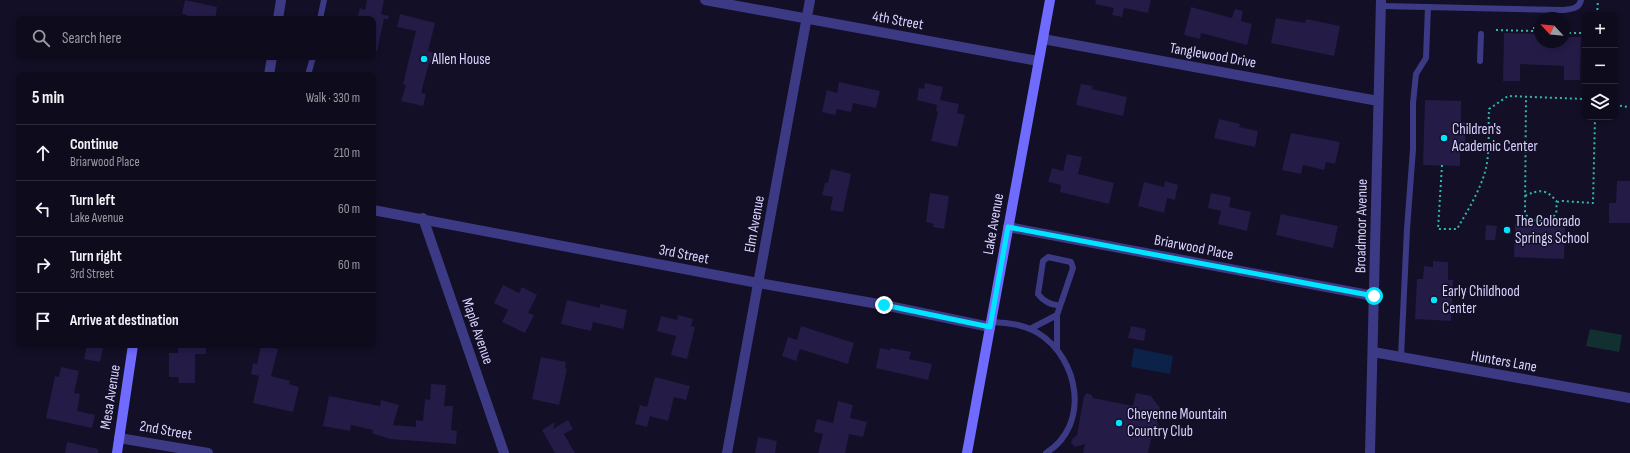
<!DOCTYPE html>
<meta charset="utf-8">
<style>
body{margin:0;font-family:"Sofia Sans Condensed",sans-serif;background:#1c1929;color:#f1f3f6}
.controls{position:absolute;right:12px;top:12px;display:grid;overflow:hidden;border-radius:8px;box-shadow:0 2px 6px #0003}
.controls button{width:36px;height:36px;display:grid;place-items:center;padding:0;border:0;border-bottom:1px solid #2e2b3b;background:#0e0b1c;color:#f1f3f6;font:20px sans-serif}
.compass{position:absolute;left:1534px;top:12px;width:36px;height:36px;border-radius:50%;background:#0e0b1c;box-shadow:0 2px 6px #0003;rotate:296deg}
.stop{position:absolute;width:12px;height:12px;margin:-9px;border:3px solid #00e5ff;border-radius:50%;background:#fff}
.stop.end{background:#00e5ff;border-color:#fff;box-shadow:0 1px 4px #0008}
.list{margin:0;padding:0;list-style:none}
h2{display:flex;justify-content:space-between;align-items:center;height:52px;margin:0;padding:0 16px;font-size:17px}
h2 small{font-size:13px;font-weight:400;color:#9b9ba3}
.list li{display:grid;grid-template-columns:26px 1fr auto;gap:12px;align-items:center;box-sizing:border-box;height:56px;padding:0 16px;border-top:1px solid #2e2b3b}
.list b{display:block;font-size:15px;white-space:nowrap}
.list p{margin:0;font-size:13px;white-space:nowrap;color:#9b9ba3}
.list em{font-size:13px;font-style:normal;color:#9b9ba3}
.icon{flex:none;width:22px;height:22px;fill:none;stroke:currentColor;stroke-width:2;stroke-linecap:round;stroke-linejoin:round}
.map{position:relative;flex:none;width:1630px;height:453px;overflow:hidden}
.search{position:absolute;background:#0e0b1c;box-shadow:0 2px 6px #0003;left:16px;top:16px;width:360px;height:44px;display:flex;align-items:center;gap:10px;box-sizing:border-box;padding:0 14px;border-radius:8px;color:#9b9ba3;font-size:15px}
.panel{position:absolute;background:#0e0b1c;box-shadow:0 2px 6px #0003;left:16px;top:72px;width:360px;height:276px;border-radius:8px}
.map>svg:first-child{display:block}
.green{fill:#12302f}
.water{fill:#0c2248}
.building{fill:#241b47}
.lines{fill:none;stroke-linecap:round;stroke-linejoin:round}
.path{stroke:#2fb8b0;stroke-width:2;stroke-dasharray:2 3;stroke-linecap:butt}
.lane{stroke:#3d3a85;stroke-width:6}
.street{stroke:#3d3a85;stroke-width:10}
.secondary{stroke:#6f6bff;stroke-width:10}
.route{stroke:#00e5ff;stroke-width:5}
.poi-dot{fill:#00e5ff;stroke:#130f26;stroke-width:1.5}
.labels{text-anchor:middle;stroke-width:3;stroke-linejoin:round;paint-order:stroke}
.street-label{font-size:15px;fill:#d9d4ff;stroke:#130f26}
.poi-label{font-size:15px;fill:#d9d4ff;stroke:#130f26;text-anchor:start}
</style>
<div class="map">
<svg width="1630" height="453" viewBox="0 0 1630 453">
<rect width="100%" height="100%" fill="#130f26"/>
<path class="green" d="M1590,329L1622,335L1619,352L1586,346Z"/>
<path class="water" d="M1134,348L1173,356L1170,374L1131,367Z"/>
<path class="building" d="M185,0L217,7L215,19H186L187,15L182,14Z
M367,0H384L381,14L389,16L388,19H384L377,51H373V19H357L360,8L365,10Z
M1096,0H1151L1148,13L1124,8L1122,17L1112,15L1114,8L1095,4Z
M1191,7L1232,18L1235,9L1243,11L1241,21L1252,24L1247,45L1201,33L1200,39L1184,35Z
M400,14L435,23L428,51L440,55L437,65L429,63L421,93L426,94L423,106L401,101L406,85L403,84L416,31L397,27Z
M1276,18L1305,23L1306,19L1340,26L1334,56L1271,43Z
M1504,33L1540,34V42H1564V37H1581L1580,80H1564V66L1520,64V81H1503Z
M839,82L880,91L876,108L853,103L851,112L837,109L835,115L822,112L827,90L837,93Z
M925,83L943,87L940,100L959,104L957,113L965,115L957,147L931,141L938,112L936,111L937,105L917,100L919,88L924,89Z
M1081,84L1093,86L1092,89L1127,97L1123,116L1076,105Z
M1425,100L1461,101V122H1466L1465,144H1460V166L1423,165Z
M1219,119L1240,124L1239,127L1258,131L1255,147L1214,138Z
M1291,133L1340,142L1335,164L1326,162L1324,170L1303,165L1301,174L1282,170Z
M1067,154L1082,157L1078,174L1114,183L1109,204L1060,192L1061,185L1048,182L1052,168L1063,171Z
M831,169L851,174L843,212L830,210L833,197L822,195L825,183H828Z
M1165,181L1178,185L1175,200L1167,198L1164,213L1138,206L1144,182L1164,187Z
M1617,181H1630V223H1609V203H1616Z
M930,193L949,196L944,229L933,227L934,224L926,222Z
M1211,193L1231,197L1229,207L1251,212L1247,231L1218,224L1221,211L1208,208Z
M1281,214L1338,226L1333,248L1276,235Z
M1515,224L1565,225L1564,259L1514,257Z
M1486,225L1497,226L1495,240H1485Z
M1433,261L1448,262V280H1453L1451,321L1415,319L1417,279H1423L1424,266L1433,267Z
M503,285L519,293L522,287L537,295L528,313L534,315L525,333L502,322L508,310L494,303Z
M567,300L600,308V304L627,310L623,329L593,322L591,331L561,324Z
M678,315L693,319L691,326L695,327L687,359L671,355L676,336L657,331L661,316L677,320Z
M801,326L854,343L848,364L800,349L796,361L782,356L788,337L797,340Z
M1131,326L1146,329L1144,341L1128,338Z
M87,345L103,348L100,362L84,359Z
M178,345H206V354H195V383H179L178,377H169V353H178Z
M261,345L278,349L271,376L290,381L289,384L299,387L293,412L253,403L259,376L251,374L253,363L257,364Z
M880,348L890,350V348L911,352L909,359L932,364L928,380L876,368Z
M541,357L566,362L565,368L567,369L559,405L532,399Z
M61,367L79,371L74,393L80,394L77,411L95,415L92,428L46,418L55,376L59,377Z
M655,377L690,386L686,400L674,397L668,421L650,416L647,427L635,424L640,405L647,407Z
M431,384L446,385L444,406H453L451,430L457,431L456,444L390,439L372,433L373,430L351,425L350,431L323,426L329,396L380,406L381,400L399,405L393,425L416,427V420L423,421L425,399L430,400Z
M1087,393L1092,395L1093,398L1133,406L1136,393L1151,396L1160,408L1157,421L1160,430L1151,439L1148,453H1083L1085,444L1075,447L1071,443L1072,439L1077,435L1084,396Z
M838,401L853,405L850,418L867,422L863,437L849,434L845,453H818L823,434L814,432L817,419L833,423Z
M568,420L573,429L564,434L575,453H555L542,430L555,422L553,429Z
M758,437L777,441L775,453H755Z
M67,442L98,449V453H65Z"/>
<g class="lines">
<path class="path" d="M1597,15L1598,0
M1496,30L1534,31V27H1540
M1564,33H1585
M1615,105L1628,107
M1465,132L1488,133
M1442,165L1438,229H1457C1468,210 1481,189 1486,168C1490,150 1488,127 1489,109L1508,96L1585,99
M1525,196C1539,189 1547,189 1557,202C1556,205 1557,210 1556,213C1551,224 1530,223 1525,213L1526,96
M1557,202L1562,201L1593,203L1595,117"/>
<path class="lane" d="M1381,6L1563,10C1571,9 1579,9 1581,0
M320,19L324,0
M1480,61L1481,34
M308,75L313,57
M991,322C1008,323 1023,324 1038,333C1079,358 1091,425 1046,453
M1030,329L1057,315
M1057,350V315L1073,268L1071,262L1048,257L1043,261L1038,294C1043,301 1052,306 1060,305
M1401,357L1407,229L1413,149V103L1416,74L1426,58L1428,7"/>
<path class="street" d="M705,0L1038,61
M278,19L281,0
M1043,39L1378,101
M269,75L272,57
M373,210L758,283L884,305L990,327
M423,218L504,453
M1008,227L1374,296
M1373,352L1630,398
M119,438L208,453
M727,453L810,0
M1370,453L1381,0"/>
<path class="secondary" d="M117,453L133,345
M967,453L1050,0"/>
</g>
<g class="lines">
<path class="route" d="M884,305L990,327L1008,227L1374,296"/>
</g>
<g class="poi-dot">
<circle cx="424" cy="59" r="4"/>
<circle cx="1444" cy="138" r="4"/>
<circle cx="1507" cy="230" r="4"/>
<circle cx="1434" cy="300" r="4"/>
<circle cx="1119" cy="423" r="4"/>
</g>
<g class="labels">
<g class="street-label">
<text transform="translate(898 20) rotate(10)" y="5">4th Street</text>
<text transform="translate(1213 55) rotate(10)" y="5">Tanglewood Drive</text>
<text transform="translate(754 224) rotate(-80)" y="5">Elm Avenue</text>
<text transform="translate(993 224) rotate(-80)" y="5">Lake Avenue</text>
<text transform="translate(1361 226) rotate(-89)" y="5">Broadmoor Avenue</text>
<text transform="translate(1194 247) rotate(11)" y="5">Briarwood Place</text>
<text transform="translate(684 254) rotate(11)" y="5">3rd Street</text>
<text transform="translate(478 331) rotate(71)" y="5">Maple Avenue</text>
<text transform="translate(1504 361) rotate(10)" y="5">Hunters Lane</text>
<text transform="translate(110 397) rotate(-81)" y="5">Mesa Avenue</text>
<text transform="translate(166 430) rotate(10)" y="5">2nd Street</text>
</g>
<g class="poi-label">
<text x="432" y="64">Allen House</text>
<text x="1452" y="134">Children's<tspan x="1452" dy="17">Academic Center</tspan></text>
<text x="1515" y="226">The Colorado<tspan x="1515" dy="17">Springs School</tspan></text>
<text x="1442" y="296">Early Childhood<tspan x="1442" dy="17">Center</tspan></text>
<text x="1127" y="419">Cheyenne Mountain<tspan x="1127" dy="17">Country Club</tspan></text>
</g>
</g>
</svg>
<div class="controls">
<button>+</button>
<button>−</button>
<button><svg class="icon" aria-label="layers" viewBox="0 0 24 24"><path d="M12 4l9 5-9 5-9-5zM3 14l9 5 9-5"/></svg></button>
</div>
<svg class="compass" viewBox="-18 -18 36 36"><path d="M0-13l5 13h-10z" fill="#e53935"/><path d="M0 13l5-13h-10z" fill="#9b9ba3"/></svg>
<div class="stop" style="left:1374px;top:296px"></div>
<div class="stop end" style="left:884px;top:305px"></div>
<div class="search"><svg class="icon" aria-label="search" viewBox="0 0 24 24"><circle cx="10" cy="10" r="6"/><path d="M15 15l6 6"/></svg>Search here</div>
<section class="panel">
<h2>5 min<small>Walk · 330 m</small></h2>
<ul class="list">
<li><svg class="icon" aria-label="ahead" viewBox="0 0 24 24"><path d="M12 20V5M6 11l6-6 6 6"/></svg><div><b>Continue</b><p>Briarwood Place</p></div><em>210 m</em></li>
<li><svg class="icon" aria-label="left" viewBox="0 0 24 24"><path d="M17 20v-9H6M10 6l-5 5 5 5"/></svg><div><b>Turn left</b><p>Lake Avenue</p></div><em>60 m</em></li>
<li><svg class="icon" aria-label="right" viewBox="0 0 24 24"><path d="M7 20v-9h11M14 6l5 5-5 5"/></svg><div><b>Turn right</b><p>3rd Street</p></div><em>60 m</em></li>
<li><svg class="icon" aria-label="arrive" viewBox="0 0 24 24"><path d="M6 21V4h12l-3 4 3 4H6"/></svg><div><b>Arrive at destination</b></div></li>
</ul>
</section>
</div>
